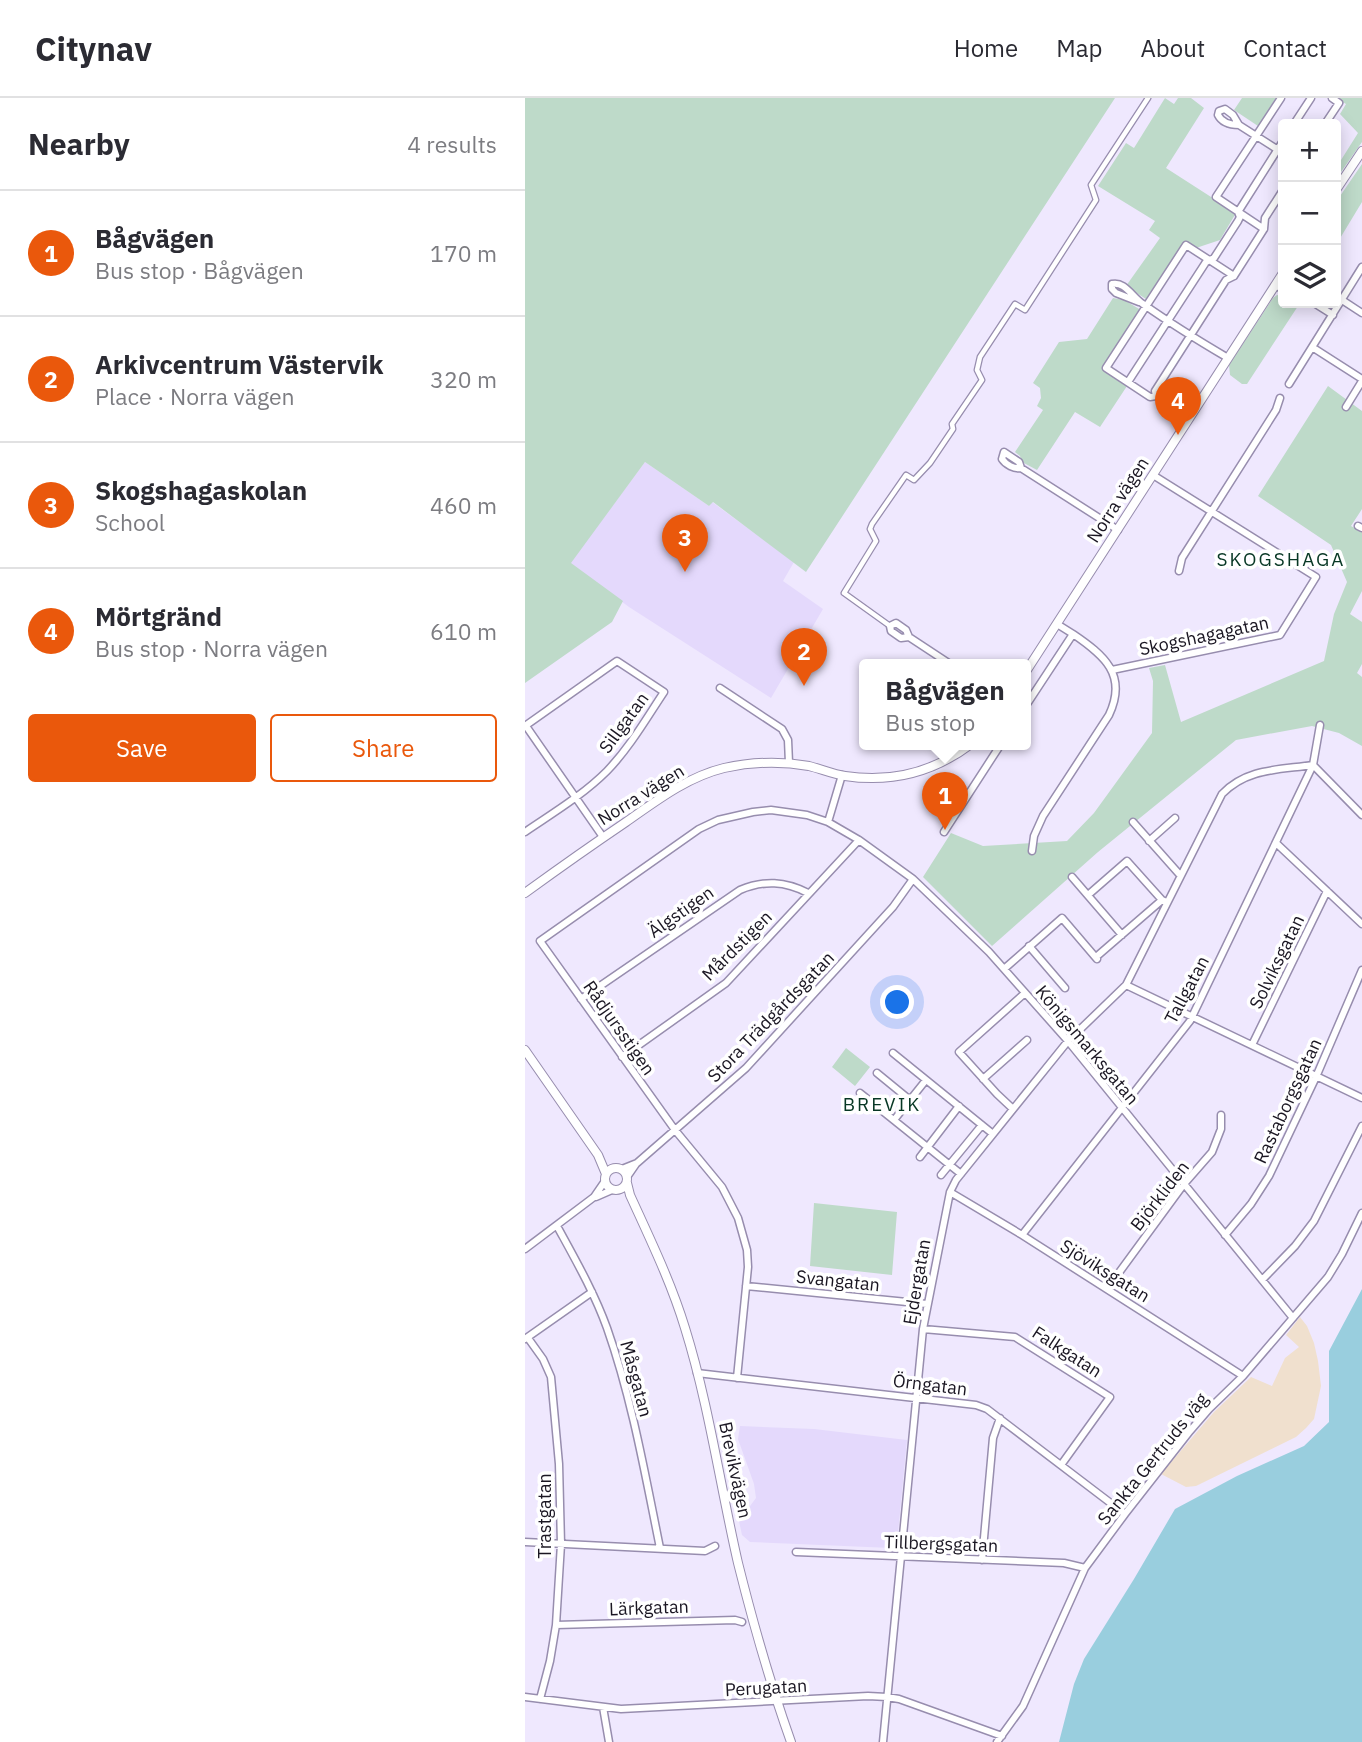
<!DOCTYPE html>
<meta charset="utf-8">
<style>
body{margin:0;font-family:"IBM Plex Sans",sans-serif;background:#f2f2f3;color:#2b2b33}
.controls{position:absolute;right:21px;top:21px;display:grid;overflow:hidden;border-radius:7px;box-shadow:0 4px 18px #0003}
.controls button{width:63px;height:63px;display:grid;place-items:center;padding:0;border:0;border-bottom:2px solid #e1e1e2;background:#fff;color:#2b2b33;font:35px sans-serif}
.you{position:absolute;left:373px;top:905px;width:24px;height:24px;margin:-18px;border:5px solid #fff;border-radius:50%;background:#1a73e8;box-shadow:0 0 0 10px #1a73e833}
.badge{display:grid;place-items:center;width:46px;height:46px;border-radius:50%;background:#ea580c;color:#fff;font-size:23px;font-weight:700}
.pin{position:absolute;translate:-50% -58px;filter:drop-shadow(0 2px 4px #0008)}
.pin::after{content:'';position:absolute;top:37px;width:24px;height:21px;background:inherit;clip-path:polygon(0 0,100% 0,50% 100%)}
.popup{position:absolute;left:334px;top:561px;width:172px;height:91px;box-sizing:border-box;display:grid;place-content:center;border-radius:7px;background:#fff;filter:drop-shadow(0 2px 5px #0005);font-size:23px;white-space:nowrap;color:#7c7c81}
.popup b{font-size:26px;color:#2b2b33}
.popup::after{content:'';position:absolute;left:50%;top:100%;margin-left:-14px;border:14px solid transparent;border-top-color:#fff}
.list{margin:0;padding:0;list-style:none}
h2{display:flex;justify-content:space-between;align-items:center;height:91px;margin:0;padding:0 28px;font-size:30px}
h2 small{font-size:23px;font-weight:400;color:#7c7c81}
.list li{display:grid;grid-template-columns:46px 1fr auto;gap:21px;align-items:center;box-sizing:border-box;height:126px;padding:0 28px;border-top:2px solid #e1e1e2}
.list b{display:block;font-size:26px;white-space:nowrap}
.list p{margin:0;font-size:23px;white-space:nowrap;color:#7c7c81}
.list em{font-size:23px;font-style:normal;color:#7c7c81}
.actions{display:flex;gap:14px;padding:21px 28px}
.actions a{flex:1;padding:16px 0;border:2px solid #ea580c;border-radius:7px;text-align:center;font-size:24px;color:#ea580c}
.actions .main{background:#ea580c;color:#fff}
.icon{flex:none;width:38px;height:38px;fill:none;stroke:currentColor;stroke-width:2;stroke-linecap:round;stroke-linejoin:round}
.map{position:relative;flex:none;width:837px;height:1644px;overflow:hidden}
header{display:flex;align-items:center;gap:42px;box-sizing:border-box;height:98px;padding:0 35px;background:#fff;border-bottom:2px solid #e1e1e2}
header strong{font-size:33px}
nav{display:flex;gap:38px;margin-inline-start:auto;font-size:24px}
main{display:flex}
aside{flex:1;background:#fff}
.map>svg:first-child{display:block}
.built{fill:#e4d9fc}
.industrial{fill:#f0e0ce}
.green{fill:#bedac9}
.water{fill:#99cede}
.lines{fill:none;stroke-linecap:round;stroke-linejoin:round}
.pedestrian-casing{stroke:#978dae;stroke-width:7}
.minor-casing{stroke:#978dae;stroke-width:9}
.tertiary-casing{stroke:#978dae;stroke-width:10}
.pedestrian{stroke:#fff;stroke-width:4.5}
.minor{stroke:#fff;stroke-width:6}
.tertiary{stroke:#fff;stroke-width:8}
.labels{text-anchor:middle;stroke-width:7;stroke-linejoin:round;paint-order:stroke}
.street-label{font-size:18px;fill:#1a1622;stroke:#fff}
.neighbourhood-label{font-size:19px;letter-spacing:2px;fill:#073724;stroke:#fff}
</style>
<header>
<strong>Citynav</strong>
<nav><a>Home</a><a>Map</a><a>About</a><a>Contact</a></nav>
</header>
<main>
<aside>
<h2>Nearby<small>4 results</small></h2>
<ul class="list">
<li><span class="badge">1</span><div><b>Bågvägen</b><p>Bus stop · Bågvägen</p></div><em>170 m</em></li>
<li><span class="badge">2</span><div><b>Arkivcentrum Västervik</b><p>Place · Norra vägen</p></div><em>320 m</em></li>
<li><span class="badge">3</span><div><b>Skogshagaskolan</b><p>School</p></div><em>460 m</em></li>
<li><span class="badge">4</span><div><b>Mörtgränd</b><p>Bus stop · Norra vägen</p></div><em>610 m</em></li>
</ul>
<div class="actions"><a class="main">Save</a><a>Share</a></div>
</aside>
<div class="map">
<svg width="837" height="1644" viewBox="0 0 837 1644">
<rect width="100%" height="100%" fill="#efe8fe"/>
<path class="built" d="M120,364L184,408L187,404L269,464L258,483L298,511L246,600L104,509L45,465Z
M215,1328L289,1331L382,1342L372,1445L366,1450L225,1444L217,1437L214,1423L231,1400L229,1386L213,1341Z"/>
<path class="industrial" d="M775,1219L782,1228L789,1245L793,1263L796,1288L789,1321L781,1330L771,1339L671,1388L661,1389L636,1376L689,1314L726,1279L747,1288L760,1260L774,1249L761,1237Z"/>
<path class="green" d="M0,0H590L281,474L188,404L184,408L120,364L46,465L98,503L87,524L0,585Z
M640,0L649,6L653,0H666L679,10L641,70L711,115L695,142L671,150L661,144L624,203L601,188L635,140L624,132L630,123L573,88L601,45L609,50Z
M717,0H751L733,28L709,12Z
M811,0H837V44L816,74L811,79V70L833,35L815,16L821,6Z
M837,66V104L811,147V104Z
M752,197L758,198V205H775L722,286H717L705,277L704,267L748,200Z
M588,200L599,202L616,212L578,271L602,288L575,329L550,314L512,372L497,364L495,358L490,354L518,312L512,308L516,300L515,290L508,285L534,244L562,241Z
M803,288L837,313V411L826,428L837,434V493L825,516L837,524V566L832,575L837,579V648L814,635L787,628L711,642L573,754L467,848L398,779L426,735L458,748L542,743L569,715L627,635L628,583L624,570L640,567L656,624L799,563L809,516L822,484L806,447L733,398Z
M321,950L345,969L330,988L307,969Z
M289,1105L372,1114L367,1177L285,1168Z"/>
<path class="water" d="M837,1191V1644H534L549,1586L559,1561L609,1481L650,1411L712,1378L779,1348L804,1324V1253Z"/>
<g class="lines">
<g class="pedestrian-casing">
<path id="pedestrian" d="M365,528L319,495L351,443L345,431L347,426L381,377L389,382L405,365L428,331L427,326L457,282L452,272L455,259L490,206L500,212L571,102L566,87L623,0"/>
</g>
<g class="minor-casing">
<path id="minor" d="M769,26L786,0
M800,26L814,5L807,0
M714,27C705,27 697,25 693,17L694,13L700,11L708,17L714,27L758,55
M739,131L691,99L756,0
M709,178L661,147L581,270L625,299L631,298L630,293L701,182L709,178L739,131L740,120L758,92
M751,187L758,192
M817,202L837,215
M614,204L591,195L587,191V186C600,183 607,199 618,206C645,225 674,243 703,260
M789,205L808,217
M787,249L837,281
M603,284L681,164L689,160L713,123L715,119L713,114L758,43
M764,286L837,169
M821,309L837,283
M496,370C489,371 481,367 477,361L479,354L494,364L496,370L593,432
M833,428L837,430
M654,473L657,460L751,312L755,300
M532,526L548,536
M384,539L381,532L371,525L365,528L366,533L376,540L384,539L425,566
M587,572L755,537L791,479L628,377
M195,590L257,631L263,642L264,665
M500,609L548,536C579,557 603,577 584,617L518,718L509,738L507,753
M0,628L92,563L139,594C121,621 105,649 82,673C58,697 28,715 0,734
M1,628L78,739
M788,667L837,717
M303,724L317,677
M608,724L655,777
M419,734L476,646
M624,743L650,720
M751,745L837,826
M547,779L597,837
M563,797L602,763L637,802L642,804
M504,848L540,890
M571,859L637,802
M479,871L537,820L572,861
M601,887L837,1000
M56,901L215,792C239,782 260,783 283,795
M727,947L802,793
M368,955L468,1036
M97,959L201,885L334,742
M352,975L385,1002
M458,981L502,942
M335,995L436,1076
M488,1011L472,996L434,954L500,895
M369,1022L401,982
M395,1059L434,1008
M97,1071L112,1065L221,970L368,809L388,781
M416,1077L457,1027
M102,1079L111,1066
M425,1094L497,1137L718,1278
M71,1099L87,1092
M32,1128C50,1161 69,1194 82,1230C107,1301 120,1376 135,1450
M497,1137L665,923L788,667L795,627
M700,1137L726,1106L744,1078L791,979L837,872
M0,1151L69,1099L80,1083
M737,1182L770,1148L789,1123L837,1028
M221,1188L402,1206
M582,1191L659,1086L687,1054L696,1031V1017
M398,1231L490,1239L585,1299L536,1367
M3,1240L18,1261L26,1279L34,1366L36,1446L31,1527L25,1563L15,1601
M0,1241L67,1194
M172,1275L451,1307L462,1311L600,1416
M212,1280L223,1169L222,1152L213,1120L197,1089L150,1032L15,843L174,731L193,722L228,714L246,712L282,717L303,724L334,742L388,781L464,854L543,943L768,1220
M0,1444L180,1453L190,1448
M271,1454L539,1465L560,1470
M457,1462L468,1340L475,1320
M31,1527L210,1522L217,1524
M0,1599L96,1611L343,1598L362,1599L374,1601L477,1638
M78,1609L84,1644
M358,1644L398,1231L425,1094L431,1082L543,943L601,887L697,696C722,670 754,672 788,667
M472,1644L498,1608L560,1470L600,1416L665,1333L684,1311L718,1278L803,1179L817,1156L837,1115"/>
</g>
<g class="tertiary-casing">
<path id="tertiary" d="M811,92L837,53
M500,575L758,175
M0,795C33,771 67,747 101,724C131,703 162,679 199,670C226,664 256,663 284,668C296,671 308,676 320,678C366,685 409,674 446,646
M0,952L73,1057L81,1076
M80 1081a11 11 0 1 1 22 0a11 11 0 1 1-22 0Z
M102,1085L105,1097C125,1141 146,1184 160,1230C184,1307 195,1387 213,1465C228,1525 245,1585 266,1644"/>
</g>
<use href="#pedestrian" class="pedestrian"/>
<use href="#minor" class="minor"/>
<use href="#tertiary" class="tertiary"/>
</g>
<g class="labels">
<g class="street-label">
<text transform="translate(593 402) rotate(-57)" y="6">Norra vägen</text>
<text transform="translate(679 538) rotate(-12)" y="6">Skogshagagatan</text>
<text transform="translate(99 625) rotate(-54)" y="6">Sillgatan</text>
<text transform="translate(116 697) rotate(-32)" y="6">Norra vägen</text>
<text transform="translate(156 814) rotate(-35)" y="6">Älgstigen</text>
<text transform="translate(212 848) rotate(-45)" y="6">Mårdstigen</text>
<text transform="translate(752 864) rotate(-64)" y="6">Solviksgatan</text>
<text transform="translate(662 892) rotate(-62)" y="6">Tallgatan</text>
<text transform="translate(246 919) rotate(-46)" y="6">Stora Trädgårdsgatan</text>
<text transform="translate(94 930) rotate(55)" y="6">Rådjursstigen</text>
<text transform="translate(562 947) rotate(50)" y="6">Königsmarksgatan</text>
<text transform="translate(763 1003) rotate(-65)" y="6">Rastaborgsgatan</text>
<text transform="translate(635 1098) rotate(-52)" y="6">Björkliden</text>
<text transform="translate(580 1173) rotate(32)" y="6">Sjöviksgatan</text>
<text transform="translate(313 1183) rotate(6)" y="6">Svangatan</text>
<text transform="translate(392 1184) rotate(-80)" y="6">Ejdergatan</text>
<text transform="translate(542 1254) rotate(33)" y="6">Falkgatan</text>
<text transform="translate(111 1281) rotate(75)" y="6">Måsgatan</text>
<text transform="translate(405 1287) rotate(7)" y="6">Örngatan</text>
<text transform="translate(628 1361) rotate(-51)" y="6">Sankta Gertruds väg</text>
<text transform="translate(210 1372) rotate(78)" y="6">Brevikvägen</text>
<text transform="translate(20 1418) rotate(-90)" y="6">Trastgatan</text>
<text transform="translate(416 1446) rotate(2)" y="6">Tillbergsgatan</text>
<text transform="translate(124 1510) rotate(-2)" y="6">Lärkgatan</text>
<text transform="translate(241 1590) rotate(-3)" y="6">Perugatan</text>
</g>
<g class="neighbourhood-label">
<text x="756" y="468">SKOGSHAGA</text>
<text x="357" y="1013">BREVIK</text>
</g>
</g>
</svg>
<div class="controls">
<button>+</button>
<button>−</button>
<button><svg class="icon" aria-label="layers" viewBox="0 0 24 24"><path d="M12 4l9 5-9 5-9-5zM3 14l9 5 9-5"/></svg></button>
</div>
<div class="you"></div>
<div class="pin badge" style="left:420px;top:732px">1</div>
<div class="popup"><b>Bågvägen</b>Bus stop</div>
<div class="pin badge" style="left:279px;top:588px">2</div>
<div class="pin badge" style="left:160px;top:474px">3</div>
<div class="pin badge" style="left:653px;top:337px">4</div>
</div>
</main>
